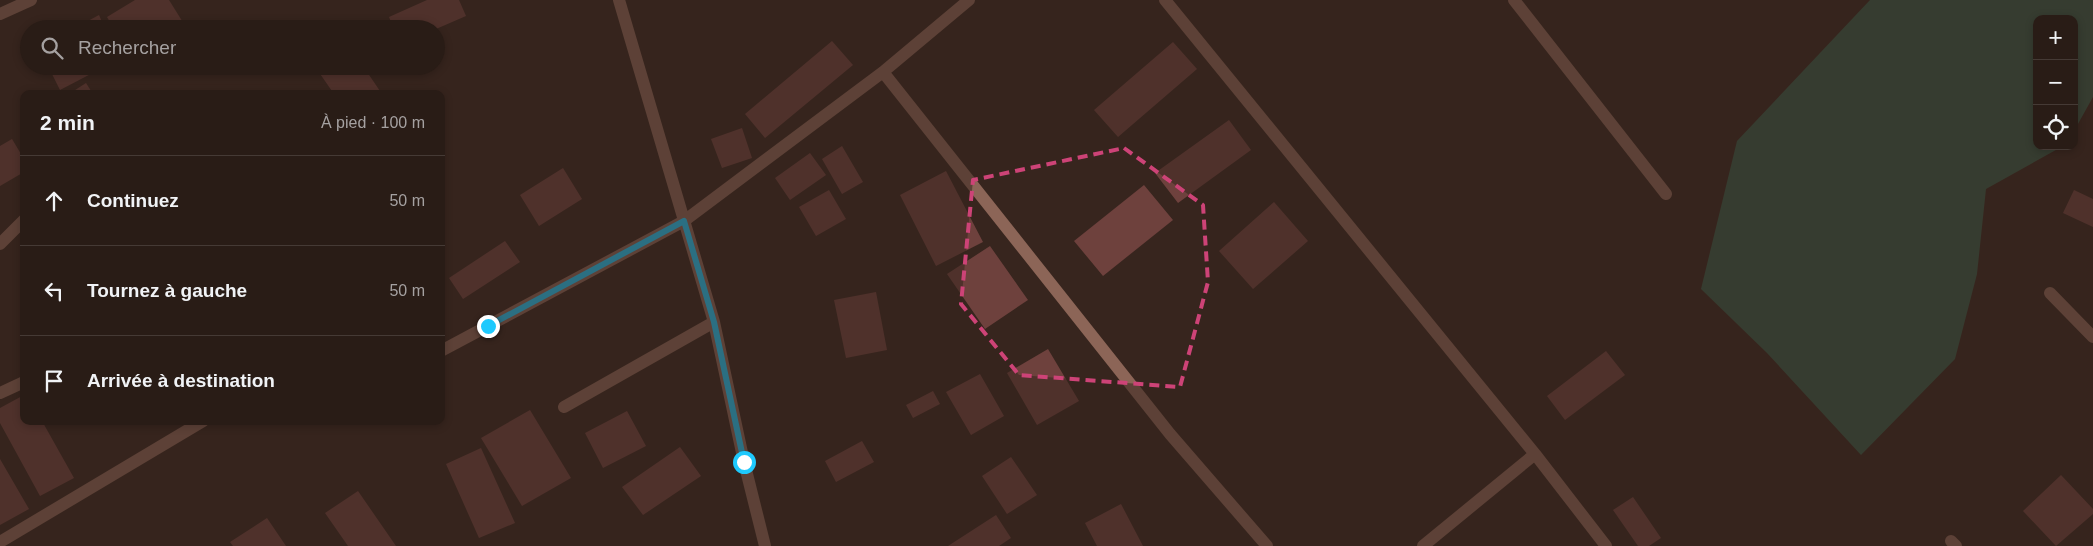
<!DOCTYPE html>
<html lang="fr">
<meta charset="utf-8">
<style>
body{margin:0;font-family:Arial,sans-serif;background:#352923;color:#f1f3f6}
.controls{position:absolute;right:15px;top:15px;display:grid;overflow:hidden;border-radius:10px;box-shadow:0 2px 8px #0003}
.controls button{width:45px;height:45px;display:grid;place-items:center;padding:0;border:0;border-bottom:1px solid #453a35;background:#291c16;color:#f1f3f6;font:25px sans-serif}
.stop{position:absolute;width:15px;height:15px;margin:-11px;border:4px solid #1ec9fd;border-radius:50%;background:#fff}
.stop.end{background:#1ec9fd;border-color:#fff;box-shadow:0 1px 5px #0008}
.list{margin:0;padding:0;list-style:none}
h2{display:flex;justify-content:space-between;align-items:center;height:65px;margin:0;padding:0 20px;font-size:21px}
h2 small{font-size:16px;font-weight:400;color:#a5a1a1}
.list li{display:grid;grid-template-columns:32px 1fr auto;gap:15px;align-items:center;box-sizing:border-box;height:90px;padding:0 20px;border-top:1px solid #453a35}
.list b{display:block;font-size:19px;white-space:nowrap}
.list em{font-size:16px;font-style:normal;color:#a5a1a1}
.icon{flex:none;width:28px;height:28px;fill:none;stroke:currentColor;stroke-width:2;stroke-linecap:round;stroke-linejoin:round}
.map{position:relative;flex:none;width:2093px;height:546px;overflow:hidden}
.search{position:absolute;background:#291c16;box-shadow:0 2px 8px #0003;left:20px;top:20px;width:425px;height:55px;display:flex;align-items:center;gap:12px;box-sizing:border-box;padding:0 18px;border-radius:28px;color:#a5a1a1;font-size:19px}
.panel{position:absolute;background:#291c16;box-shadow:0 2px 8px #0003;left:20px;top:90px;width:425px;height:335px;border-radius:10px}
.map>svg:first-child{display:block}
.green{fill:#375a47}
.building{fill:#6e413d}
.lines{fill:none;stroke-linecap:round;stroke-linejoin:round}
.minor{stroke:#8c6557;stroke-width:12}
.route{stroke:#1ec9fd;stroke-width:6}
.marked{fill:none;stroke:#cd4377;stroke-width:4;stroke-dasharray:10 6;stroke-linejoin:round}
</style>
<div class="map">
<svg width="2093" height="546" viewBox="0 0 2093 546">
<rect width="100%" height="100%" fill="#37251e"/>
<path class="green" d="M1870,0H2093V97L2074,131V19H2037V146H2063L1986,189L1977,274L1955,359L1861,455L1767,353L1701,289L1737,141Z"/>
<path class="building" d="M135,0H169L184,24L176,29H114L107,17Z
M427,0H459L466,16L436,29H394L389,17Z
M99,15L105,29H73Z
M832,41L853,65L765,138L745,114Z
M1173,42L1197,69L1118,137L1094,110Z
M48,66H106L60,90Z
M318,66H363L382,94H334L316,68Z
M86,83L93,94H69Z
M1229,120L1251,150L1178,203L1155,173Z
M742,128L752,158L722,168L711,139Z
M12,139L24,159V172L0,186V146Z
M842,146L863,182L842,194L822,159Z
M810,153L826,175L790,200L775,178Z
M563,168L582,199L539,226L520,195Z
M946,171L983,242L936,266L900,195Z
M1144,185L1173,220L1103,276L1074,241Z
M829,190L846,219L816,236L799,207Z
M2074,190L2093,199V227L2063,213Z
M1274,202L1308,241L1253,289L1219,251Z
M505,241L520,262L463,299L449,278Z
M990,246L1028,300L985,329L947,274Z
M876,292L887,350L846,358L834,300Z
M1048,349L1079,401L1037,425L1007,373Z
M1606,351L1625,375L1565,420L1547,396Z
M980,374L1004,416L971,435L946,392Z
M933,391L940,404L913,418L906,405Z
M24,395V421H42L74,478L40,496L0,423V408Z
M530,410L571,478L522,506L481,438Z
M627,411L646,446L603,468L585,433Z
M862,441L874,462L836,482L825,461Z
M680,447L701,476L643,515L622,487Z
M481,448L515,523L479,538L446,464Z
M1011,457L1037,495L1007,514L982,476Z
M0,459L29,509L0,525Z
M2061,475L2093,509V514L2056,546L2023,511Z
M358,491L396,546H348L325,513Z
M1633,497L1661,538L1649,546H1638L1613,510Z
M1121,504L1143,546H1097L1085,523Z
M996,515L1011,538L999,546H948Z
M267,518L286,546H233L230,542Z"/>
<g class="lines">
<path class="minor" d="M619,0L714,322L744,462L765,546
M1165,0L1535,454L1606,546
M1514,0L1666,194
M0,14L31,0
M883,72L1170,434L1267,546
M0,244L24,220
M2050,293L2093,337
M441,351L684,221L883,72L969,0
M0,393L24,382
M564,407L714,322
M1951,541L1956,546
M0,542L203,421
M1423,546L1535,454"/>
</g>
<g class="lines">
<path class="route" d="M488,326L684,221L714,322L744,462"/>
</g>
<path d="M0 0H2093V546H0ZM1124,148L1203,205L1208,282L1180,387L1019,375L961,304L973,180Z" fill="#37251e" fill-opacity=".55" fill-rule="evenodd"/>
<path class="marked" d="M1124,148L1203,205L1208,282L1180,387L1019,375L961,304L973,180Z"/>
</svg>
<div class="controls">
<button>+</button>
<button>−</button>
<button><svg class="icon" aria-label="locate" viewBox="0 0 24 24"><circle cx="12" cy="12" r="6"/><path d="M12 2v4M12 18v4M2 12h4M18 12h4"/></svg></button>
</div>
<div class="stop" style="left:744px;top:462px"></div>
<div class="stop end" style="left:488px;top:326px"></div>
<div class="search"><svg class="icon" aria-label="search" viewBox="0 0 24 24"><circle cx="10" cy="10" r="6"/><path d="M15 15l6 6"/></svg>Rechercher</div>
<section class="panel">
<h2>2 min<small>À pied · 100 m</small></h2>
<ul class="list">
<li><svg class="icon" aria-label="ahead" viewBox="0 0 24 24"><path d="M12 20V5M6 11l6-6 6 6"/></svg><div><b>Continuez</b></div><em>50 m</em></li>
<li><svg class="icon" aria-label="left" viewBox="0 0 24 24"><path d="M17 20v-9H6M10 6l-5 5 5 5"/></svg><div><b>Tournez à gauche</b></div><em>50 m</em></li>
<li><svg class="icon" aria-label="arrive" viewBox="0 0 24 24"><path d="M6 21V4h12l-3 4 3 4H6"/></svg><div><b>Arrivée à destination</b></div></li>
</ul>
</section>
</div>
